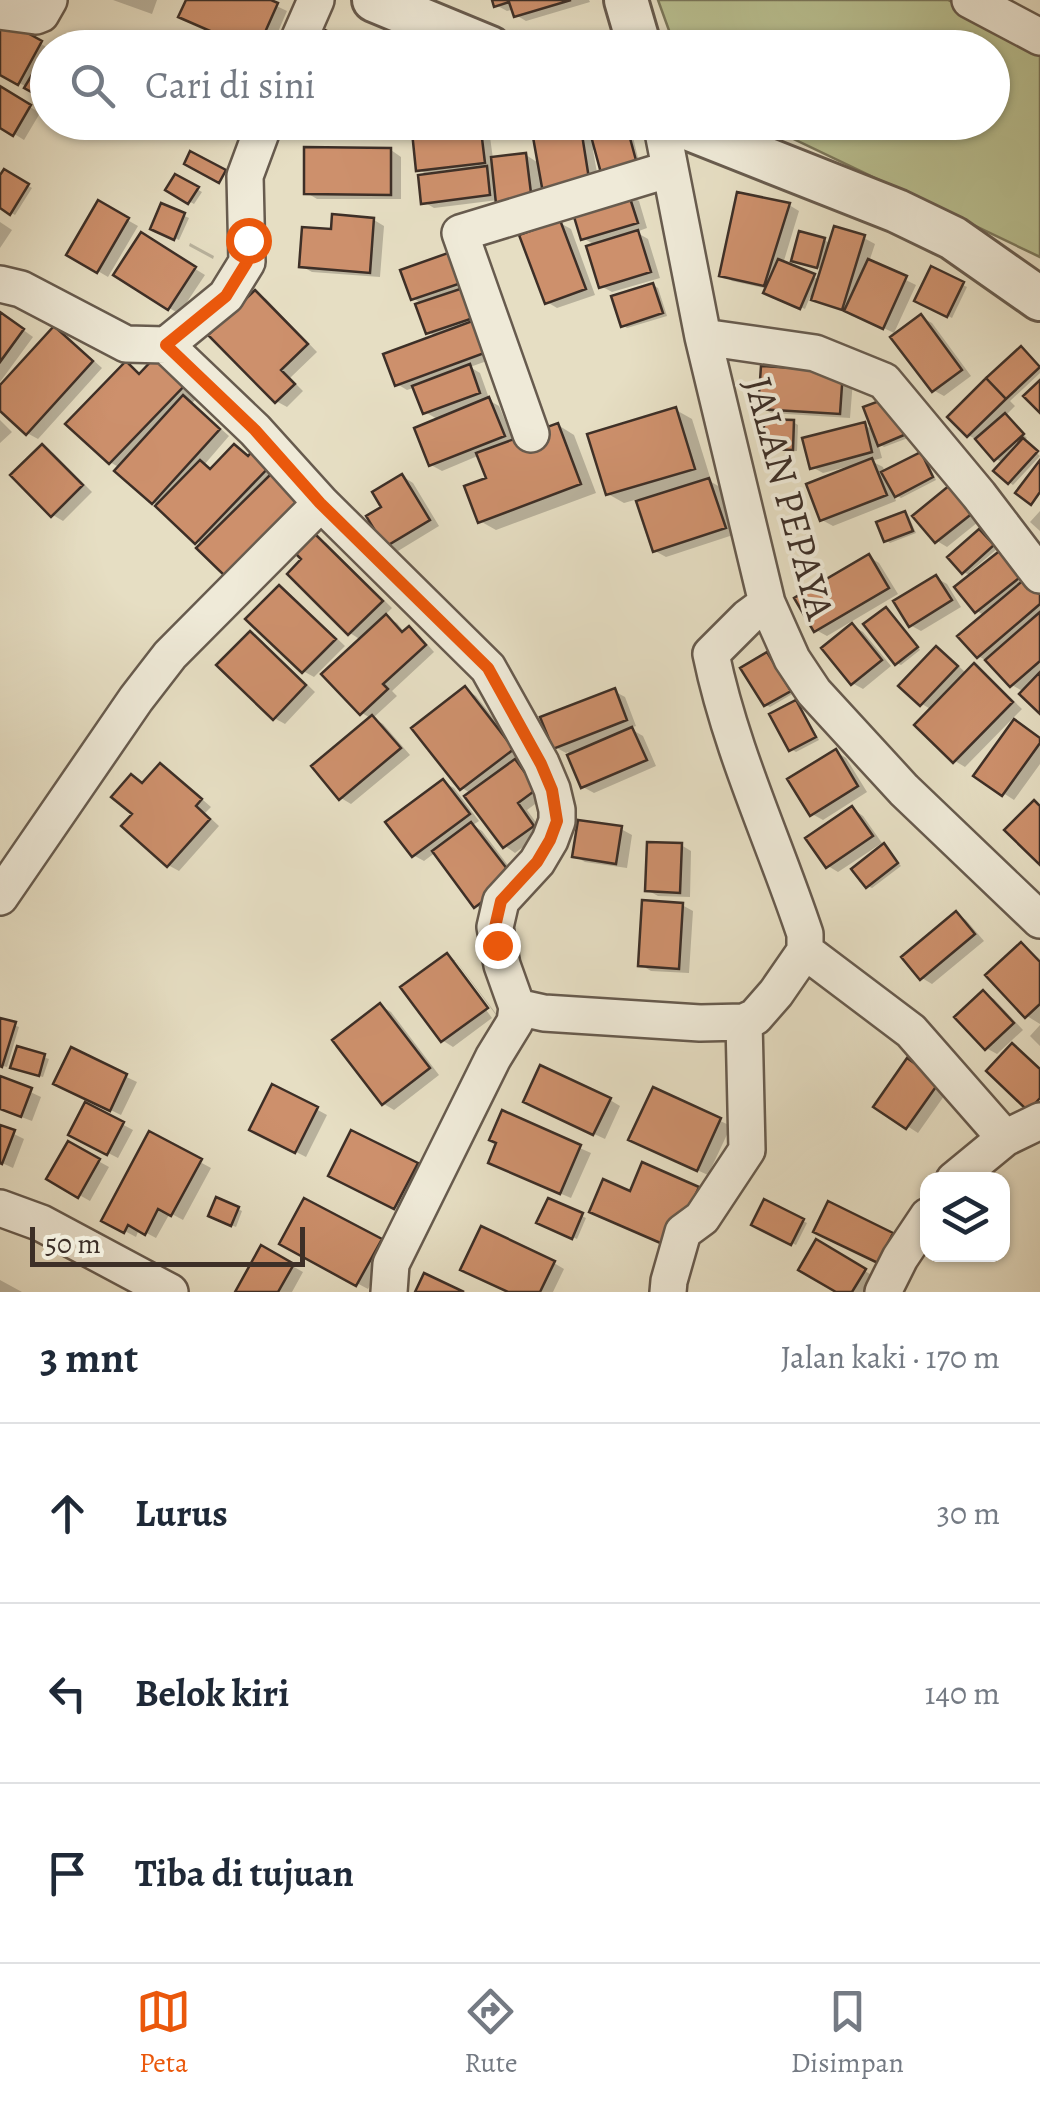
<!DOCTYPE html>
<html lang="id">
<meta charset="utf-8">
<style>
body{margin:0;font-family:Alegreya,serif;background:#f2f2f3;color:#1f2937}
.controls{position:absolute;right:30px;bottom:30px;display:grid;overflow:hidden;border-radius:20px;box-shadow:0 2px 8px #0004}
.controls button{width:90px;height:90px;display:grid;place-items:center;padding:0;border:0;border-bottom:2px solid #e0e1e3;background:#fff;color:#1f2937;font:50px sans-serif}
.scale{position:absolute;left:30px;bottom:25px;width:275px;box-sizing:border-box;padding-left:10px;border:5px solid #3d2f27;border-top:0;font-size:28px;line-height:35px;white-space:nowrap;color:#3d2f27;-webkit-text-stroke:8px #efead8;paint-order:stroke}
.stop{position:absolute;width:30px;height:30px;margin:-22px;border:8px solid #ea580c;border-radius:50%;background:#fff}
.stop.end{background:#ea580c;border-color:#fff;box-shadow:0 2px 10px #0008}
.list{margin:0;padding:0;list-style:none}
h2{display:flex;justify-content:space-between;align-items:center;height:130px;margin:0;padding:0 40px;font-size:42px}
h2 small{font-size:32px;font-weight:400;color:#747a83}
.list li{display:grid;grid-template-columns:65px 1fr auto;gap:30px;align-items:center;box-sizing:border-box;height:180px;padding:0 40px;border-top:2px solid #e0e1e3}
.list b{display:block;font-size:38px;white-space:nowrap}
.list em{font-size:32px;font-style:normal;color:#747a83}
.icon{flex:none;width:55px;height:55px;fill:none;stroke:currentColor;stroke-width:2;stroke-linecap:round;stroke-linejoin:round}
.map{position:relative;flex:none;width:1040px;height:1292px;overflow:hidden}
.search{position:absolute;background:#fff;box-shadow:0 2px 8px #0004;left:30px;right:30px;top:30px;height:110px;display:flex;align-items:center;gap:25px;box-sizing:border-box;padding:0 35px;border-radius:55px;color:#747a83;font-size:38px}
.sheet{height:670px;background:#fff}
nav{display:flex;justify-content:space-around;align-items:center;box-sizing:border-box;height:140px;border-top:2px solid #e0e1e3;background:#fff;font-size:28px;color:#747a83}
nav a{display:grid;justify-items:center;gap:5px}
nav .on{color:#ea580c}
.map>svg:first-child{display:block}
.green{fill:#b9c091;stroke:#7b785c;stroke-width:2.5}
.shadow{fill:#0003}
.building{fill:#cd906c;stroke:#3d2f27;stroke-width:2.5}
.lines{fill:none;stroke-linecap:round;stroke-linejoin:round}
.minor-casing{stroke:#675b4e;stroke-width:40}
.tertiary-casing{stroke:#675b4e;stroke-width:48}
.minor{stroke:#efead8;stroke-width:35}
.tertiary{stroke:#efead8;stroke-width:42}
.route{stroke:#ea580c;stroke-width:12}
.labels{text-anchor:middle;stroke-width:8;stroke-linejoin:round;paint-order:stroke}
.street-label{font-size:40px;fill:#3d2f27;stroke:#efead8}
</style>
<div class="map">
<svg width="1040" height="1292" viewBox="0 0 1040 1292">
<rect width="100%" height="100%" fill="#e6dec3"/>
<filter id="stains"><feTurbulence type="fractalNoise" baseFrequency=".002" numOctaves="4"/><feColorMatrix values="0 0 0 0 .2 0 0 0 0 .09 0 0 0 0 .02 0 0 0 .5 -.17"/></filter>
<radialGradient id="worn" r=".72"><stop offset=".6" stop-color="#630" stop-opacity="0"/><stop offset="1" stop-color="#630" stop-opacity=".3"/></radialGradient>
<path class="green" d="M658,0H948L1040,48V257L760,123L992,122V48L675,47Z"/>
<path class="shadow" d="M113,0H157L152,14Z
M188,0H264L287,11L271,48H251Z
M495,0H589L590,2L526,21L516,15L514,9L507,11L496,5Z
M5,23L48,48V99L0,72V33Z
M0,89L40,113L24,140L0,125Z
M432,122H488L493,159L526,155L540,164L568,122H581L589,127L591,139L627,130L632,133L640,166L597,149L593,150L600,190L556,198L540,189L543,214L498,200L434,208L424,202L429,176L418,169Z
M391,150L401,157V199H317L307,193Z
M5,172L32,188L15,215L0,206V180Z
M176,177L202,192L194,204L169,190Z
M628,195L639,201L647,228L636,232L648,239L660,278L612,292L601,286L595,245L583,238Z
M99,204L138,226L108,277L69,254Z
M789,205L799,211L783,264L820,280L823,269L799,263L824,240L831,244L864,238L875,244L869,262L916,285L894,333L855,314L825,305L810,297L805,309L771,294L768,289L732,281L722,275Z
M162,206L189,218L179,240L153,228Z
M374,220L384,226L380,277L312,272L301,266L333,231Z
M0,222L12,230L0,248Z
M560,223L571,229L595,295L557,308L547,302Z
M142,236L205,275L179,314L117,275Z
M190,243L214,256L213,259L189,246Z
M465,250L515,351L470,367L480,373L490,401L499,406L514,442L558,425L574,435L596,493L496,530L480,521L489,479L480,455L442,471L431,465L439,420L425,412L416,387L407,390L397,384L437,337L428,332L422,304L413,298Z
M932,270L967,287L952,318L917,300Z
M653,285L658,288L667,316L627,328L623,325Z
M256,293L266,299L317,352L290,378L303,391L287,407L276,401Z
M0,313L33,337L0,382Z
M921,317L932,323L971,376L944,396L933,390Z
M54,329L65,335L102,368L38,439L27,433L0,408V389Z
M1026,351L1040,366V373L1010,401L1015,406L1005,416L1027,438L1023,441L1040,456L1013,485L1009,482L1004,463L996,459L979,441L968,435Z
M157,358L201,394L192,403L229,436L204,465L213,470L235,447L250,457L281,471L202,545L118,471L120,468L110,462L126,365L142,374Z
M853,380L850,418L771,413L761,407Z
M894,403L908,438L884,447L878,443L882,458L871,461L883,467L885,473L921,455L925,458L936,480L901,498L893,493L896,501L833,526L822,520L851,469L850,466L823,473L812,467L864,425L875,431Z
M676,410L692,419L710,477L706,479L720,487L736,534L666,557L655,551L638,499L624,503L608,494Z
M0,420L12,432L0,443Z
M793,422L798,425L797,451H771L766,448Z
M42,447L53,453L92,492L63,521L53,515L13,475Z
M402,476L413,483L439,526L398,551L387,545L384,508Z
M957,483L988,514L947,547L937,541Z
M1040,511V531L1030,522Z
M905,514L909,517L916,533L890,543L886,540Z
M983,534L997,549L970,572L973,575L1007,548L1040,581V710L1024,692L1012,685L989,662L978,656L985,616L977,611L972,576L963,572Z
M316,537L326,543L392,608L384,616L397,623L405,633L409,629L420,636L434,652L392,691L397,696L373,718L383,724L410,755L351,804L341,798L372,719L362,713L361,640L350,633L290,574L305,559Z
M869,557L879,563L898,594L827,636L816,630Z
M936,578L947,584L961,607L921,631L910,625Z
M279,588L290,594L345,646L314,677L303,671Z
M890,613L920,650L901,665L896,663Z
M853,626L863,632L891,666L863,689L852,683Z
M250,634L261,640L315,692L285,724L274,718Z
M937,649L947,655L967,674L974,667L985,673L1022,709L965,767L955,761L932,710L922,704L902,686Z
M767,655L772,657L794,693L770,707L766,705Z
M465,689L476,696L523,756L515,762L526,768L546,796L527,810L543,832L515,853L505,846L472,794L462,788Z
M614,691L625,697L636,726L629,728L643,736L656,766L594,793L583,787L568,752L566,753L555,747Z
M796,703L800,705L819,740L796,752L791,749Z
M1040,739V764L1014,800L977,776Z
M836,752L846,758L867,792L823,820L812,814Z
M160,766L171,772L211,807L205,813L219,826L179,871L168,865L135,814L142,784Z
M443,782L454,788L479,821L473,825L482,831L523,885L486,912L476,906L436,852L424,861L413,855Z
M853,809L863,816L882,843L838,872L828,866Z
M621,829L632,835L627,868L585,862L574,856Z
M681,845L691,851L690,897L658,896L647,890Z
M885,846L901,866L872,888L867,886Z
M682,905L693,911L689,973L651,971L641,965Z
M956,914L966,920L984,941L932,984L922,978Z
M1022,945L1040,959V1024L1027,1016Z
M447,956L456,961H450L492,1018L453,1047L442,1040Z
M456,961L457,962L497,1015H496Z
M984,993L994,999L1023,1030L997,1054L986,1048Z
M381,1006L391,1012L439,1075L394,1110L384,1104Z
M0,1020L19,1027L7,1067L0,1065Z
M1040,1025V1046L1030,1036Z
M19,1049L49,1059L43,1077L18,1069Z
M72,1051L137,1082L121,1115L67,1089Z
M908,1061L949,1089L918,1133L876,1106Z
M0,1078L41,1097L32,1121L0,1109Z
M654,1090L731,1126L708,1175L642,1145Z
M610,1100L620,1106L605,1139L536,1107Z
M86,1105L133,1130L118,1158L71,1134Z
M316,1109L327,1115L306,1157L263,1135Z
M503,1114L591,1153L571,1198L501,1168Z
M0,1127L24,1139L13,1168L0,1162Z
M150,1135L211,1168L183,1220L170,1213L156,1238L139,1229L136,1237L104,1220Z
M69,1145L109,1167L90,1201L49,1178Z
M417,1165L427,1171L406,1212L342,1181Z
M305,1201L391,1248L368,1289L282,1243Z
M549,1201L586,1218L577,1239L539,1222Z
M765,1203L807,1223L796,1245L754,1224Z
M238,1209L242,1211L236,1227L215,1218Z
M816,1242L875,1277L866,1292H841Z
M262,1249L303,1272L292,1292H238Z
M554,1263L564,1269L553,1292H511Z
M0,1280L22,1292H0Z"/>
<path class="building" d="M186,0H271L278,3L258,48H249L178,17Z
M492,0H571L514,17L509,2L494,7Z
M4,20L42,41L18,85L0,75V28Z
M320,28L357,44L356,48H312Z
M153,32L174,48H141Z
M48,48V101L24,88Z
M0,86L31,105L13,136L0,128Z
M411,122H480L485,163L416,171Z
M553,122H580L590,185L543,193L531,126Z
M627,127L637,164L601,173L591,136Z
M304,147L391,148V195L304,194Z
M190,151L226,170L219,183L184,164Z
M526,153L533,209L497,213L491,157Z
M487,166L490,195L421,204L418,175Z
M4,169L29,184L10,215L0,208V175Z
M175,174L199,187L188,204L165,190Z
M628,192L638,223L581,240L572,210Z
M737,192L790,203L764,286L719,276Z
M98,200L129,218L97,273L66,255Z
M161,203L185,213L174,240L150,229Z
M332,214L374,218L370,273L299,267L302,227L331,229Z
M560,220L586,289L545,304L519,235Z
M834,226L865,235L842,310L811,300Z
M638,230L651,272L599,288L586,246Z
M799,231L825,238L817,268L791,261Z
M141,232L196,267L168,310L113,275Z
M465,247L476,278L411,300L400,270Z
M778,259L815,274L800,309L763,293Z
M868,259L907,276L883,329L844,311Z
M931,266L964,282L947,317L914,301Z
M481,282L491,312L426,334L415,304Z
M653,283L663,313L621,327L611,296Z
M255,290L308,344L281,370L295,384L275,403L208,335Z
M0,312L24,329L0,362Z
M494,313L506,345L395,386L383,354Z
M921,314L962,370L932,392L890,337Z
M54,326L93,361L26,435L0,411V385Z
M1021,346L1040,367L1006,399L986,378Z
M157,355L187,383L109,464L65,424L126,361L139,374Z
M470,364L480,393L423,414L412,386Z
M761,366L843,371L840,414L758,409Z
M986,378L1006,399L967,437L947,417Z
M1040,380V413L1023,396Z
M183,395L220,429L152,504L114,471Z
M489,397L505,436L429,466L414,428Z
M890,397L904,435L878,446L863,407Z
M676,407L695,469L606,495L587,434Z
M1005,413L1024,434L994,461L975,439Z
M764,419L794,420L793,450L764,449Z
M865,422L872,452L810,469L802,438Z
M558,423L581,484L478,523L464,486L486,478L476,453Z
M1023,438L1038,451L1008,484L993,471Z
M42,444L83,485L51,517L10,475Z
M234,444L248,456L255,448L272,464L195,544L155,506L200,460L210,469Z
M921,452L933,477L895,497L881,472Z
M872,458L887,495L820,521L806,484Z
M1040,460V492L1031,505L1015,493Z
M273,472L304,502L227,578L196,548Z
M402,474L430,520L385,547L366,516L381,507L372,492Z
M709,478L726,528L653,552L636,501Z
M956,480L979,508L935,543L912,516Z
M905,511L913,531L884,542L876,522Z
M979,529L994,545L962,574L947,557Z
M315,534L383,601L348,635L287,574L301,559L295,553Z
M1007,545L1028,571L975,613L954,587Z
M869,554L889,588L814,632L794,598Z
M1032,573L1040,583V604L977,658L957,636Z
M936,575L952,600L909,627L893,601Z
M279,585L336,639L302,673L245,619Z
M886,607L918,647L895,665L863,624Z
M1040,612V661L1010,687L985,660Z
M386,614L402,632L409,626L426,645L383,684L388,689L360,715L321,674Z
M852,623L882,660L851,685L821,648Z
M250,631L306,685L273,720L216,665Z
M936,646L958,666L920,706L898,686Z
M767,652L791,691L764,706L740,668Z
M974,663L1013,702L953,763L914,725Z
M1040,672V714L1019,694Z
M465,686L514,749L460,790L411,728Z
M615,688L627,720L553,749L540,717Z
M796,700L816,737L789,751L769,714Z
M372,715L401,748L339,800L311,766Z
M1014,719L1040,738V743L1002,796L973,776Z
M632,727L647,760L581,788L567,755Z
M836,749L858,786L810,816L787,779Z
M515,759L537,789L518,803L534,826L503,848L464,796Z
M160,763L202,799L196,806L210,819L167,867L121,826L132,814L111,797L131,774L142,783Z
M443,779L470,814L412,857L385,822Z
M1034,800L1040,806V865L1004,830Z
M852,806L873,836L826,868L805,838Z
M578,820L622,826L616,864L572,857Z
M471,822L514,878L474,908L432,851Z
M647,842L682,843L680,893L645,891Z
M884,843L898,863L866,888L851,869Z
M642,900L683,903L679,969L638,966Z
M956,911L975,934L920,980L901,957Z
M1021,942L1040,962V1004L1025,1018L985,975Z
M447,953L488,1008L441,1042L400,987Z
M983,990L1014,1023L985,1050L954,1017Z
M380,1003L430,1068L382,1105L332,1040Z
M0,1018L16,1022L2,1067L0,1066Z
M1012,1043L1040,1069V1098L1028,1111L986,1071Z
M17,1046L45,1054L39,1076L10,1068Z
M71,1047L127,1074L110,1111L53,1084Z
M907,1058L940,1081L906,1129L873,1107Z
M540,1065L611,1098L593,1135L523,1102Z
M0,1076L32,1088L21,1117L0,1109Z
M272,1084L318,1107L295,1153L249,1130Z
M653,1087L721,1118L697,1171L628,1140Z
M85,1102L124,1122L107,1155L68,1135Z
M502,1110L581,1145L560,1194L488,1163L496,1143L489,1140Z
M0,1125L15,1130L2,1164L0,1163Z
M351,1130L418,1163L394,1209L328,1176Z
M149,1131L202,1159L171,1216L158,1209L145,1235L128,1225L124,1233L101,1221Z
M68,1141L100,1159L78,1198L46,1179Z
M642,1162L699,1187L672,1248L589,1212L603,1179L630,1191Z
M216,1197L239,1207L231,1226L208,1216Z
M304,1198L382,1239L356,1286L279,1244Z
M548,1198L583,1213L572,1239L536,1223Z
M764,1199L804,1219L791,1245L751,1225Z
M828,1201L893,1233L878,1263L813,1232Z
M481,1226L555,1261L540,1292H508L460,1270Z
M816,1239L866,1269L852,1292H836L798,1270Z
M261,1245L294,1264L278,1292H235Z
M424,1273L464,1292H415Z"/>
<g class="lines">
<g class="minor-casing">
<path id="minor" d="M970,0L1040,37
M0,11L36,16L41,14L49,0
M295,48L316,0
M661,122L703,337L767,603L792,659L814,692L904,790L1040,920
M0,284L21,289L126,344L166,345L226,296L247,262L245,176L265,122
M703,337L815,353L884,381L979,495L1040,575
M531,434L460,233L670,169
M321,503L488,668L541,763L552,789L557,810V821L550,840L537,862L501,901L495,927L502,965L517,1007L515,1022L493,1058L391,1264L389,1292
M0,897L136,699L170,655L321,503L255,430L166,345
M805,951L911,1031L1005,1138
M517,1007L544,1013L700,1023L744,1022L755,1017L776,993L805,951V934C774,841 731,751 711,654L748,617L767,603
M954,1180L1005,1138L1040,1121
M0,1208L41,1223L170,1292
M668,1292L669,1281L683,1232L702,1218L747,1150L744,1022
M883,1292L900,1258L928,1216"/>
</g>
<g class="tertiary-casing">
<path id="tertiary" d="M374,0L490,48
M626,0L640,48
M672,122L897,211L953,238L1040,299"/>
</g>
<use href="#minor" class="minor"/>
<use href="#tertiary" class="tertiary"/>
</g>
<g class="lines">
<path class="route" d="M248,240L247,262L226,296L166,345L255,430L320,503L488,668L541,764L552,790L557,821L550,840L537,862L501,901L495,927L497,945"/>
</g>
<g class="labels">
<g class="street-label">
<text transform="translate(790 498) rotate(75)" y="14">JALAN PEPAYA</text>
</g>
</g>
<rect width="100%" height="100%" filter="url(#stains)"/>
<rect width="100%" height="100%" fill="url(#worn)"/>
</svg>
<div class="controls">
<button><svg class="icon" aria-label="layers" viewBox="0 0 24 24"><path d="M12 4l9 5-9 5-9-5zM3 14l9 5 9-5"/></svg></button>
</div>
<div class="scale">50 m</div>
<div class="stop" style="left:248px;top:240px"></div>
<div class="stop end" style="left:497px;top:945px"></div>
<div class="search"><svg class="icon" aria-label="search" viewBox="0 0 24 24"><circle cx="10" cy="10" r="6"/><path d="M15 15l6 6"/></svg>Cari di sini</div>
</div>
<section class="sheet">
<h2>3 mnt<small>Jalan kaki · 170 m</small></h2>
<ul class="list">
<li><svg class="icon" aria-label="ahead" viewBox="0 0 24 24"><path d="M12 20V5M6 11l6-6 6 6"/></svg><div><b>Lurus</b></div><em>30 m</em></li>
<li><svg class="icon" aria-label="left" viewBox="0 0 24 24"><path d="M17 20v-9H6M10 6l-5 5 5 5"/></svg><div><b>Belok kiri</b></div><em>140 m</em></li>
<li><svg class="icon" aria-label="arrive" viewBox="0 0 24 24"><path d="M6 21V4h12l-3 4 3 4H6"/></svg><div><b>Tiba di tujuan</b></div></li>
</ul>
</section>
<nav>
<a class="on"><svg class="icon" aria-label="map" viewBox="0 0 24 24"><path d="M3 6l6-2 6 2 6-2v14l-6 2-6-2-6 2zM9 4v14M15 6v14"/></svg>Peta</a>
<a><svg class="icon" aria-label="directions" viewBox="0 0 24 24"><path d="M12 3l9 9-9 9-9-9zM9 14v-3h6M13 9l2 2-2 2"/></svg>Rute</a>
<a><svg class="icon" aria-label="saved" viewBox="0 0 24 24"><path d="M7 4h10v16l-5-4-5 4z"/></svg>Disimpan</a>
</nav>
